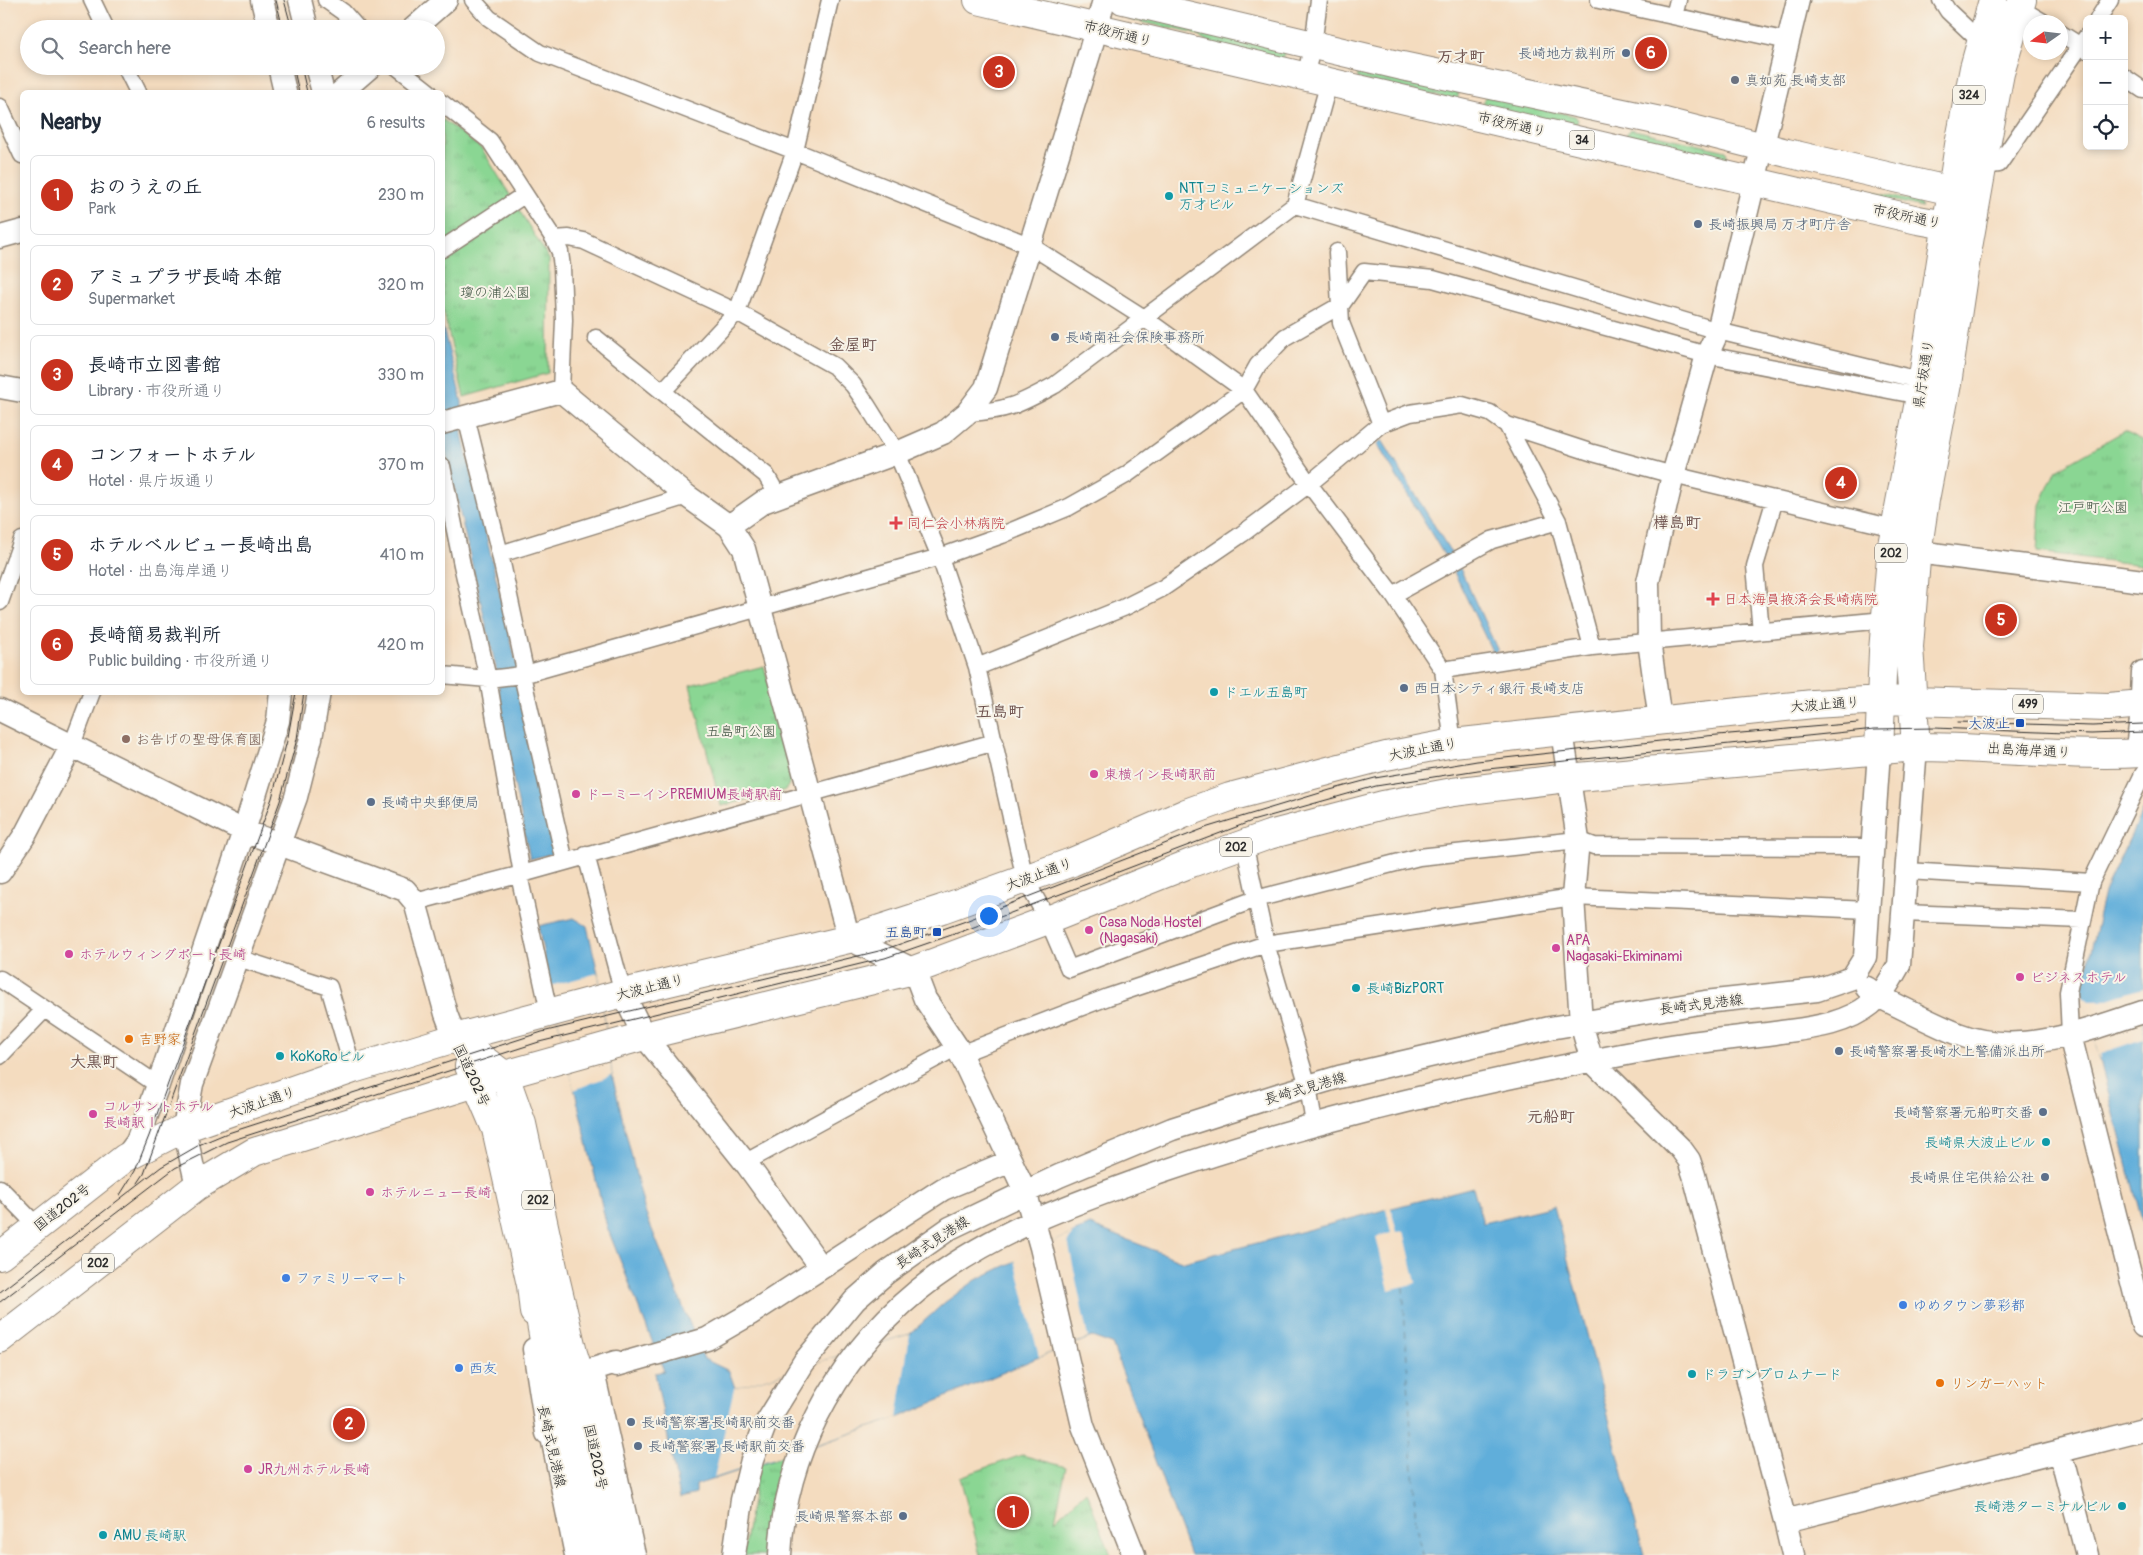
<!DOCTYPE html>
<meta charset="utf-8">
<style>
body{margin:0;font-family:Pangolin,"Klee One",sans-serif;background:#f6f6f7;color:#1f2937}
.controls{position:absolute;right:15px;top:15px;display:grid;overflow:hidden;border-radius:8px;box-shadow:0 2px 8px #0003}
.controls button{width:45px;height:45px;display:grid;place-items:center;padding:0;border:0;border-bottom:1px solid #e0e1e3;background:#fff;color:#1f2937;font:25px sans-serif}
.compass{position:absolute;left:2023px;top:15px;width:45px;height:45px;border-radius:50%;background:#fff;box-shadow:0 2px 8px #0003;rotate:256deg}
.you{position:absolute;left:988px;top:915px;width:18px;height:18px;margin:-12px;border:4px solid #fff;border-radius:50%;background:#1a73e8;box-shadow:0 0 0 8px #1a73e833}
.badge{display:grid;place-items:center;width:32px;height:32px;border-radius:50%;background:#c8321e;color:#fff;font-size:16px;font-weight:700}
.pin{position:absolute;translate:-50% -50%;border:2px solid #fff;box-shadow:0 1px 5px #0006}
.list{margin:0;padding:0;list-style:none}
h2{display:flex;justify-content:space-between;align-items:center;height:65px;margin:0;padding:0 20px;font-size:21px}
h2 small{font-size:16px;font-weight:400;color:#747a83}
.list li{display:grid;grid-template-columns:32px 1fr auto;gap:15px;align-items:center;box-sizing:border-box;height:80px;margin:0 10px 10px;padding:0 10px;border:1px solid #e0e1e3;border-radius:8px}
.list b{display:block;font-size:19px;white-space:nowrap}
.list p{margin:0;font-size:16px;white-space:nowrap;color:#747a83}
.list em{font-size:16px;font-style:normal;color:#747a83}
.icon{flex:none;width:28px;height:28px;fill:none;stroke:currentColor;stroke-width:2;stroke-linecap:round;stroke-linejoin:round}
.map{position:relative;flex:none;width:2143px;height:1555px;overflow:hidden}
.search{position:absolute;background:#fff;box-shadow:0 2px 8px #0003;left:20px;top:20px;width:425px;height:55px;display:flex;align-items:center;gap:12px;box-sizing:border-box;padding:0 18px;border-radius:28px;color:#747a83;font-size:19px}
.panel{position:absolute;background:#fff;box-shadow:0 2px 8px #0003;left:20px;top:90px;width:425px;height:605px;border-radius:8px}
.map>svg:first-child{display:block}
.grass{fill:url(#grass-tufts);stroke:#5a805f}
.water{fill:#60aeda;stroke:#466c82}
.pier{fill:#f4dcbf}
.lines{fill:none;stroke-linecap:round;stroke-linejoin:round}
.ferry{stroke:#3e5968;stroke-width:1;stroke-dasharray:6 5;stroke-linecap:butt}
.street-casing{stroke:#908475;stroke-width:19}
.secondary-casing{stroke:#908475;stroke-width:25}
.highway-casing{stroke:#908475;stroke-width:30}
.street{stroke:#fff;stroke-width:16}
.secondary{stroke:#fff;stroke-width:22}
.highway{stroke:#fff;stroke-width:28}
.tram{stroke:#2b2b2b;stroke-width:1}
.service-dot{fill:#5c6f8a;stroke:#f7f3e8;stroke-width:2}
.worship-dot{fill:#6b7280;stroke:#f7f3e8;stroke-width:2}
.culture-dot{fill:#0f9aa8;stroke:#f7f3e8;stroke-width:2}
.health-dot{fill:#e0444e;stroke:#f7f3e8;stroke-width:2}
.transit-dot{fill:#1a4fb4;stroke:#f7f3e8;stroke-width:2}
.education-dot{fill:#8d6e63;stroke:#f7f3e8;stroke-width:2}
.hotel-dot{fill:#d1479c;stroke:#f7f3e8;stroke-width:2}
.food-dot{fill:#e8710a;stroke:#f7f3e8;stroke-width:2}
.shop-dot{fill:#3f7fe0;stroke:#f7f3e8;stroke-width:2}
.labels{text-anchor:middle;stroke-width:4;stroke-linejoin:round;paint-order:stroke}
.shield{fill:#f7f3e8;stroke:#686764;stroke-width:1}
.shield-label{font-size:12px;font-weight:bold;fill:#2b2b2b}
.street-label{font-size:14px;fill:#2b2b2b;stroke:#f7f3e8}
.service-label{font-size:14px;fill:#4e5e75;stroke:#f7f3e8;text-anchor:start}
.worship-label{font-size:14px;fill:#5b616d;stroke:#f7f3e8;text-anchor:start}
.culture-label{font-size:14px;fill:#0d838f;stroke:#f7f3e8;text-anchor:start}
.park-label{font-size:14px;fill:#435645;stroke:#f7f3e8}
.health-label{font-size:14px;fill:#be3a42;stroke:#f7f3e8;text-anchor:start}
.transit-label{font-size:14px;fill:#164399;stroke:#f7f3e8;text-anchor:end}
.education-label{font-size:14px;fill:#785e54;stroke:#f7f3e8;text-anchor:start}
.hotel-label{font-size:14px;fill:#b23c85;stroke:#f7f3e8;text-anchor:start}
.food-label{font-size:14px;fill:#c56008;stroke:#f7f3e8;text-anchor:start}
.shop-label{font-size:14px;fill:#366cbe;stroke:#f7f3e8;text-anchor:start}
.quarter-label{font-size:16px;font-weight:bold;fill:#6c504c;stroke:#f7f3e8}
</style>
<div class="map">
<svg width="2143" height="1555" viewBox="0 0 2143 1555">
<defs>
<pattern id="grass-tufts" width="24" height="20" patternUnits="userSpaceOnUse" patternTransform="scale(1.25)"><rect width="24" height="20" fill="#8ad693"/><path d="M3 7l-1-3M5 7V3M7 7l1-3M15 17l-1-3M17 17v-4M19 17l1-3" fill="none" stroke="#77b87f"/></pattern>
</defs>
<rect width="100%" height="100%" fill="#f7f3e8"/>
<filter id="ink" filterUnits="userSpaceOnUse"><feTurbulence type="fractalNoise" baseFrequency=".02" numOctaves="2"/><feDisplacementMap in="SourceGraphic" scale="10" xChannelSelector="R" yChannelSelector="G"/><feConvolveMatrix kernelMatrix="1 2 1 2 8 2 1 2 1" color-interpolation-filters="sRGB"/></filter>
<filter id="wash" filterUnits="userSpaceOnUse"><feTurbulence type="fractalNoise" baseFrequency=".0096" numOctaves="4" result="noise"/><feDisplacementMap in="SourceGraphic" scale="20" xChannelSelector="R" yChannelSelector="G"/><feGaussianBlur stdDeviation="1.12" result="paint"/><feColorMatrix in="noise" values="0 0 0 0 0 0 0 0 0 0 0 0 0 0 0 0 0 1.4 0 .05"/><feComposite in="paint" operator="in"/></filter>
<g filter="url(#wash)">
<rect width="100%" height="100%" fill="#f4dcbf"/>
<path class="grass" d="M1129,12L1283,48L1285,53L1283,59L1223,49L1192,33L1127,19L1126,16Z
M1357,69L1459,92L1457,100L1358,79Z
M1486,96L1575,116L1578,120L1574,129L1485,107L1482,103Z
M442,119L482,149L549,259L548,373L464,397L443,310Z
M1630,129L1726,151L1728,160L1724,165L1630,142L1626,134Z
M1780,171L1920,203L1922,207L1777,174Z
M2124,431L2143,441V565L2037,552L2040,505L2056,470Z
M764,666L792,777L786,790L721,806L690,685Z
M786,1455L776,1497L768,1555H743L758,1464Z
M1022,1455L1066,1467L1055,1520L1086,1491L1111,1555H980L960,1477Z"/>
<path class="water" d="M442,324L462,402V434L521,683L540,792L556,853L530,859L504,735L497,672L443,440Z
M1382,440L1458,564L1498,651L1493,653L1452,568L1377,444Z
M2143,810V1225L2082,991L2104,892Z
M574,918L587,926L598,973L612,1075L645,1212L704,1359L729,1371L735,1388L910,1334L944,1303L976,1280L1090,1225L1184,1262L1473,1187L1483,1223L1554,1206L1644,1555H1190L1112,1344L1092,1337L1039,1357L897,1418L696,1485V1494L680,1498L655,1373L664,1371L607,1227L550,986L538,926Z"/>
<path class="pier" d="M598,973L612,1075L574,1090L550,986Z
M2143,988V1039L2107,1051L2102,1053L2100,1060L2082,995L2089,1001H2102Z
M1391,1208L1397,1232L1404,1231L1416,1283L1389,1290L1376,1237L1391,1233L1386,1209Z
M1073,1233L1068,1241L1088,1338L1039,1357L1015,1260Z
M910,1334L897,1418L714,1478L734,1388Z"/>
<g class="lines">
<path class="ferry" d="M1403,1287L1416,1526L1422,1555"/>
</g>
</g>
<g filter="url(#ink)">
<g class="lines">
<g class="street-casing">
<path id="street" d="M92,0L106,29
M326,0L343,12L358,29
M473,0L489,18L540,53L795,151L1031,246L1144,318L1244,390L1309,484L1393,595L1443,670L1453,743
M1599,0L1788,41
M1941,0L1948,11L1982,43
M2019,8L2043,22
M1674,16L1678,0
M2098,19L2110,0
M2060,33L2087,50
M125,66L138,92
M396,66L429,92
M1305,76L1313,45L1319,0
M2124,77L2143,90
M442,103L490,141L554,239L560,252L562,267L564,320L561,391
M0,107L22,155
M1983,166L1999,164L2087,36
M1295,205L1718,331L1923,381
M554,239L569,238L584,241L737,312L834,366L853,385L867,405L897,453L940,557L977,667L1025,879L1048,920L1069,969L1256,899L1419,857L1578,840L1594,846L1873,847
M442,249L524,195
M1337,252L1341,323L1381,424
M596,338L766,475L778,496
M663,391L737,312L795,151L830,0
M967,413C1008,411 1020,404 1055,385L1295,205L1329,82
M466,417L500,554L524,666L522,675L565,862
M1507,425L1593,453L1673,475L1894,528
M442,466L462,565L488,679L522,874
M500,554L687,496
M1393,595L1492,540L1558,521
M0,602L22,540
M1761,631L1755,566L1775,499
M977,667L1123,608L1163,588L1242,534L1309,484L1381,424L1410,413L1462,405L1490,413L1507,425L1558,521L1592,647
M1443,670L1592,647L1885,620
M442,675L488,679L522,675L940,557L1002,535L1069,507L1126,475L1244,390L1258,365L1285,337L1341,305L1364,272L1433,279L1707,355L1920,396
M72,745L92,692
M1244,843L1266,944L1308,1086L1314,1124
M586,855L623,993
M1907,871L2091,882
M519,875L549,1012
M415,902L522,874L995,742
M1903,913L2083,920
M238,958L329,987L353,1069
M0,979L158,1085
M2070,1035L2068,992L2091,882L2143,774
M960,1054L1108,997L1266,944L1573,897L1869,910
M0,1056L44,1010
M746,1162L957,1047
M0,1188L37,1226"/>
</g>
<g class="secondary-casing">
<path id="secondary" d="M262,0L269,29
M300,0L307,29
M413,29L446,0
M279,66L285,92
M316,66L323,92
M341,92L371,66
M0,237L22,231
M0,387L22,391
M442,423L561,391L687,496L729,526L744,549L849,939L914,970L925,999L957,1047L1025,1191L1041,1247L1083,1426L1134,1555
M729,526L763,502L897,453L943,433L967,413L986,388L1090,51L1104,0
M1917,552L2143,581
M0,710L244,831L405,890L415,902L446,1014L455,1038
M1660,720L1649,641L1648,582L1673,475L1707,355L1718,331L1798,0
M1562,731L1578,840L1573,897L1581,1023L1592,1061L1681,1149L1689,1160L1694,1175L1785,1521L2143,1430
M2136,753L2141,720L2143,672
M0,872L25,835L72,745
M1867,988L1878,996C1905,1009 1931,1023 1958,1034C2019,1058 2084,1031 2143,1012
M623,993L644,1036L748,1166L821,1267
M2070,1035L2143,1326
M125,1158L137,1142L158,1085L244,831L278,721L281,692
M197,1186L184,1128L192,1084L296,797L311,738L319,692
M534,1349L547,1433L551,1432L576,1555
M593,1372L634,1555
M551,1432L554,1431L551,1410L552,1397L557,1390L570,1384L587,1371L616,1362L617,1365L707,1339L750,1314L943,1189L1011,1161
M2060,1451L2087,1555
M1785,1521L1793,1555
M734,1555L742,1500L752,1460L765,1425L804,1362L855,1300L886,1273L950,1228L1059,1176L1172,1129L1278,1095L1339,1077L1550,1028L1705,1002L1817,990L1852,978L1865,957L1879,751
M780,1555C785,1445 846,1343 934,1278C1000,1229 1080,1201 1156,1174C1320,1117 1489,1079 1659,1048C1697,1041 1736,1038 1775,1033C1809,1028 1843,1026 1871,1004C1883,994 1891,979 1899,965L1916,747"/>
</g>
<g class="highway-casing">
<path id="highway" d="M978,0L1918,220L1946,225L1974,215
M1123,0L1402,66L1665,122L1787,153L1952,191L1974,215
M1916,747L1909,647L1916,560L1925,500L1947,384L1963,276L1985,151L2000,73L2022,0
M1879,751L1883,651L1892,545L1920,396L1959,145L1974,68L1993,0
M455,1038L505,1076L522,1124L555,1277L573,1353L580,1376L616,1555
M469,1066L496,1129L531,1285L534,1312H539L549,1368L557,1390L565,1431L569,1430L597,1555
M0,1256L125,1158L184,1128L353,1069L455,1038L623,993L849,939L942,909L1072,862L1186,813L1230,797L1328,771L1386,756L1453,743L1813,704L1882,700L2108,707L2143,704
M0,1339L197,1186L254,1152L476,1083L644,1036L914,970L1048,920L1191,863L1269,835L1383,805L1453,792L1567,778L1916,747C1991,747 2067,757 2143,753"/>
</g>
<use href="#street" class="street"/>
<use href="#secondary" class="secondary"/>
<use href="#highway" class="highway"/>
<path class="tram" d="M276,0L283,29
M284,0L292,29
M293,66L299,92
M301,66L307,92
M1958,722L2092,726L2143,724
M138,1183L144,1174L280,801L297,739L304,692
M120,1195L135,1171L149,1136L272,798L288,737L296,692
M0,1292L161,1167L201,1144L225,1134L542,1032L883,950L963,922L1208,827L1330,790L1375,778L1477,761L1706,736L1858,723
M0,1302L175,1168L227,1142L539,1042L885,958L966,930L1252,821L1376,786L1478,770L1875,729L1934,728L2091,734L2143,732"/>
</g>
</g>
<g class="service-dot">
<circle cx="1626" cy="53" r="5"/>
<circle cx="1698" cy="224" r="5"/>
<circle cx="1055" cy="337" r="5"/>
<circle cx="1404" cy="688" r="5"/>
<circle cx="371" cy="802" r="5"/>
<circle cx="1839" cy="1051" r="5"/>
<circle cx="2043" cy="1112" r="5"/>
<circle cx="2045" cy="1177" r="5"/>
<circle cx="631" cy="1422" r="5"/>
<circle cx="638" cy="1446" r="5"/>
<circle cx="903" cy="1516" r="5"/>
</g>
<circle class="worship-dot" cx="1735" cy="80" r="5"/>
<g class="culture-dot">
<circle cx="1169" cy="196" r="5"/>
<circle cx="1214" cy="692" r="5"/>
<circle cx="1356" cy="988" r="5"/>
<circle cx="280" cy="1056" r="5"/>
<circle cx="2046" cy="1142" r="5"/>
<circle cx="1692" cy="1374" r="5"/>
<circle cx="2122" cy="1506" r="5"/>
<circle cx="103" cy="1535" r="5"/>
</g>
<g class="health-dot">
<path d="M893.5 515.5h5v5h5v5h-5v5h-5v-5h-5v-5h5z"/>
<path d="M1710.5 591.5h5v5h5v5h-5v5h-5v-5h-5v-5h5z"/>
</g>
<g class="transit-dot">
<rect x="2015" y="718" width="10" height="10" rx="2.5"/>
<rect x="932" y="927" width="10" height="10" rx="2.5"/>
</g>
<circle class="education-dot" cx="126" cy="739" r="5"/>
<g class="hotel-dot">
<circle cx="1094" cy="774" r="5"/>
<circle cx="576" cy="794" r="5"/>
<circle cx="1089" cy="930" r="5"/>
<circle cx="1556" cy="948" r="5"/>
<circle cx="69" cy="954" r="5"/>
<circle cx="2020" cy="977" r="5"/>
<circle cx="93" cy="1114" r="5"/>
<circle cx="370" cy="1192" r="5"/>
<circle cx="248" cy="1469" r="5"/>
</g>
<g class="food-dot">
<circle cx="129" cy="1039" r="5"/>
<circle cx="1940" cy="1383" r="5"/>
</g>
<g class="shop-dot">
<circle cx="286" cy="1278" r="5"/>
<circle cx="1903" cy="1305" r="5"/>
<circle cx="459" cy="1368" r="5"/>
</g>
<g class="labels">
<g class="shield">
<rect x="1953" y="85.5" width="32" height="19" rx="4"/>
<rect x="1569.5" y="130.5" width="25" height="19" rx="4"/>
<rect x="1875" y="543.5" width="32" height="19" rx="4"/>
<rect x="2013" y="694.5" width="30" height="19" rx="4"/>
<rect x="1220" y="837.5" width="32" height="19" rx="4"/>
<rect x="522" y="1190.5" width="32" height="19" rx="4"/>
<rect x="82" y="1253.5" width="32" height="19" rx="4"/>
</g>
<g class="shield-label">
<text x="1969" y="99">324</text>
<text x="1582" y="144">34</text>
<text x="1891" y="557">202</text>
<text x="2028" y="708">499</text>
<text x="1236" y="851">202</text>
<text x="538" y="1204">202</text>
<text x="98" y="1267">202</text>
</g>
<g class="street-label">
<text transform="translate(1118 33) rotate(14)" y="5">市役所通り</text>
<text transform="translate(1512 124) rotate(13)" y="5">市役所通り</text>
<text transform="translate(1907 216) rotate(12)" y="5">市役所通り</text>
<text transform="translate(1923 374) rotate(-81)" y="5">県庁坂通り</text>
<text transform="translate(1825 704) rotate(-4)" y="5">大波止通り</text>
<text transform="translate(1423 749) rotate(-11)" y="5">大波止通り</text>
<text transform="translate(2029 750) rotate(3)" y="5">出島海岸通り</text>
<text transform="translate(1039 874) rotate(-20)" y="5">大波止通り</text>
<text transform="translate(650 987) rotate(-14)" y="5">大波止通り</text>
<text transform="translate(1701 1004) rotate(-7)" y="5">長崎式見港線</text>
<text transform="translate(472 1075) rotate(65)" y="5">国道202号</text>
<text transform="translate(1305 1088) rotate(-16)" y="5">長崎式見港線</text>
<text transform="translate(262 1102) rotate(-19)" y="5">大波止通り</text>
<text transform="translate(62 1207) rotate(-38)" y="5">国道202号</text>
<text transform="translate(932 1242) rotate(-33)" y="5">長崎式見港線</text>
<text transform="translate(552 1446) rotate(77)" y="5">長崎式見港線</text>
<text transform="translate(596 1457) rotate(78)" y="5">国道202号</text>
</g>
<g class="service-label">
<text x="1616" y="58" text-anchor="end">長崎地方裁判所</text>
<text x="1708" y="229">長崎振興局 万才町庁舎</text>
<text x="1065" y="342">長崎南社会保険事務所</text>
<text x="1414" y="693">西日本シティ銀行 長崎支店</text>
<text x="381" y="807">長崎中央郵便局</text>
<text x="1849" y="1056">長崎警察署長崎水上警備派出所</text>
<text x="2033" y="1117" text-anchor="end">長崎警察署元船町交番</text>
<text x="2035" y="1182" text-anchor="end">長崎県住宅供給公社</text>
<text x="641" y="1427">長崎警察署長崎駅前交番</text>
<text x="648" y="1451">長崎警察署 長崎駅前交番</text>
<text x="893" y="1521" text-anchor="end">長崎県警察本部</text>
</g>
<g class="worship-label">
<text x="1745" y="85">真如苑 長崎支部</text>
</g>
<g class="culture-label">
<text x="1179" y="193">NTTコミュニケーションズ<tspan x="1179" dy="16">万才ビル</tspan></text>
<text x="1224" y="697">ドエル五島町</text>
<text x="1366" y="993">長崎BizPORT</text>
<text x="290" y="1061">KoKoRoビル</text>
<text x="2036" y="1147" text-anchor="end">長崎県大波止ビル</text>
<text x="1702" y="1379">ドラゴンプロムナード</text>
<text x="2112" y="1511" text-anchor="end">長崎港ターミナルビル</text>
<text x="113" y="1540">AMU 長崎駅</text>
</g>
<g class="park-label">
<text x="495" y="297">瓊の浦公園</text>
<text x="2093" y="512">江戸町公園</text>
<text x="741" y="736">五島町公園</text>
</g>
<g class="health-label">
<text x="907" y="528">同仁会小林病院</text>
<text x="1724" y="604">日本海員掖済会長崎病院</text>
</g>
<g class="transit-label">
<text x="2010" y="728">大波止</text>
<text x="927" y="937">五島町</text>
</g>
<g class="education-label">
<text x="136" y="744">お告げの聖母保育園</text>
</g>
<g class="hotel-label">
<text x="1104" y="779">東横イン長崎駅前</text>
<text x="586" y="799">ドーミーインPREMIUM長崎駅前</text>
<text x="1099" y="927">Casa Noda Hostel<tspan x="1099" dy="16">(Nagasaki)</tspan></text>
<text x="1566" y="945">APA<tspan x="1566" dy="16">Nagasaki-Ekiminami</tspan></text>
<text x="79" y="959">ホテルウィングポート長崎</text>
<text x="2030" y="982">ビジネスホテル</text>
<text x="103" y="1111">コルサントホテル<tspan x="103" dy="16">長崎駅Ⅰ</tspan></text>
<text x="380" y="1197">ホテルニュー長崎</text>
<text x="258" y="1474">JR九州ホテル長崎</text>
</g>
<g class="food-label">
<text x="139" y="1044">吉野家</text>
<text x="1950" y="1388">リンガーハット</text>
</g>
<g class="shop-label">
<text x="296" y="1283">ファミリーマート</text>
<text x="1913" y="1310">ゆめタウン夢彩都</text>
<text x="469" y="1373">西友</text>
</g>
<g class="quarter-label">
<text x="1461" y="62">万才町</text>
<text x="853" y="350">金屋町</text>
<text x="1677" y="528">樺島町</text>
<text x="1000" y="717">五島町</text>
<text x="94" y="1067">大黒町</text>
<text x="1551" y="1122">元船町</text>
</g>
</g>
</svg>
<div class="controls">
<button>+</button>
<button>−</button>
<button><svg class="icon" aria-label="locate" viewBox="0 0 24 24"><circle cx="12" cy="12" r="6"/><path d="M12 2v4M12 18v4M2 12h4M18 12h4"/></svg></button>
</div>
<svg class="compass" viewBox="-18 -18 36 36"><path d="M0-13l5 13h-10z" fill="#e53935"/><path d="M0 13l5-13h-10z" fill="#747a83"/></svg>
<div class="you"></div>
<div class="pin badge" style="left:1013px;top:1512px">1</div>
<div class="pin badge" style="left:349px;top:1424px">2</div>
<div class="pin badge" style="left:999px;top:72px">3</div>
<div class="pin badge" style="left:1841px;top:483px">4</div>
<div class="pin badge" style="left:2001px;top:620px">5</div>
<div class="pin badge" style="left:1651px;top:53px">6</div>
<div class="search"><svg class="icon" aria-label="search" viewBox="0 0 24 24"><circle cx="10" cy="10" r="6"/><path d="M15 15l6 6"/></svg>Search here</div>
<section class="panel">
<h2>Nearby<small>6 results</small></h2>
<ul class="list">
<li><span class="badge">1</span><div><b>おのうえの丘</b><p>Park</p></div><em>230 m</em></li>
<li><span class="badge">2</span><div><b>アミュプラザ長崎 本館</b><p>Supermarket</p></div><em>320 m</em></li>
<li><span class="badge">3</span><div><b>長崎市立図書館</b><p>Library · 市役所通り</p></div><em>330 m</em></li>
<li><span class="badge">4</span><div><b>コンフォートホテル</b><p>Hotel · 県庁坂通り</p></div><em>370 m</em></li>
<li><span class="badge">5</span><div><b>ホテルベルビュー長崎出島</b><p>Hotel · 出島海岸通り</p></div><em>410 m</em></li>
<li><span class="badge">6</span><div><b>長崎簡易裁判所</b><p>Public building · 市役所通り</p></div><em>420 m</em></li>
</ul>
</section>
</div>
